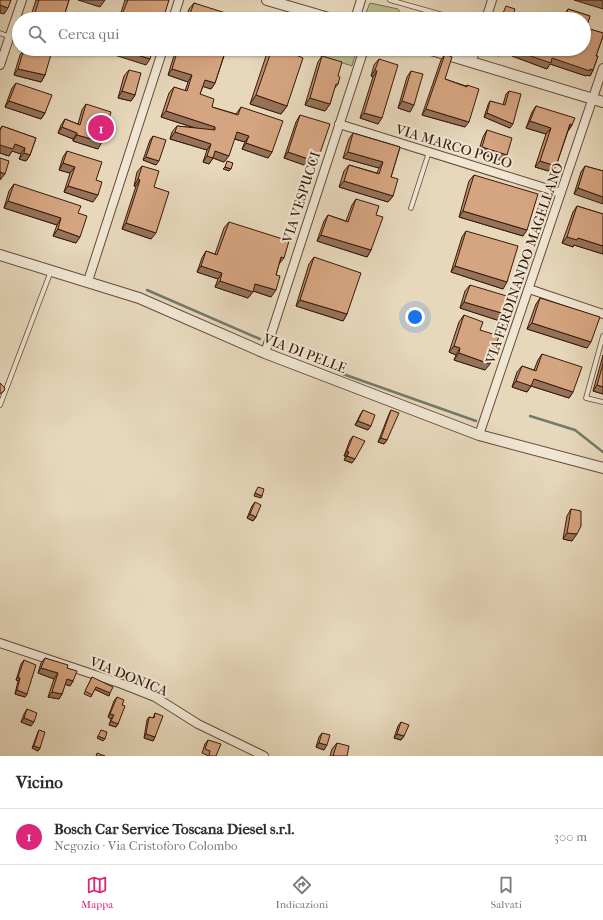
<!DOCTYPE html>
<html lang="it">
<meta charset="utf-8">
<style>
body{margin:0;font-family:"IM FELL French Canon",serif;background:#f7f7f7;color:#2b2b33}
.you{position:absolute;left:415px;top:317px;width:14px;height:14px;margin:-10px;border:3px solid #fff;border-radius:50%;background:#1a73e8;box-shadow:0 0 0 6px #1a73e833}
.badge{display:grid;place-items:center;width:26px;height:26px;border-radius:50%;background:#db2777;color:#fff;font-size:13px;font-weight:700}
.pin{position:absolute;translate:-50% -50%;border:2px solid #fff;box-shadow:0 1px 4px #0006}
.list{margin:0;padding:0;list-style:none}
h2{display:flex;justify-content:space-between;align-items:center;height:52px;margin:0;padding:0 16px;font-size:17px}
h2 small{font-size:13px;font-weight:400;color:#7c7c81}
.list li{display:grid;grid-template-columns:26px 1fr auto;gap:12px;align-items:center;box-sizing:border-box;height:56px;padding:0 16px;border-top:1px solid #e1e1e2}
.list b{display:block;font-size:15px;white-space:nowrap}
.list p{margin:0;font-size:13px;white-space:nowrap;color:#7c7c81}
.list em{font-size:13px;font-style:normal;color:#7c7c81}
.icon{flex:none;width:22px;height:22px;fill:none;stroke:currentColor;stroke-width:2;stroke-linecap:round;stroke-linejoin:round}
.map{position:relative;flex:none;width:603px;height:756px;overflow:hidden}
.search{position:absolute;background:#fff;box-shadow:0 1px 3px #0004;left:12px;right:12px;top:12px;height:44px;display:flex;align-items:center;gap:10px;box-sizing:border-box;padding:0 14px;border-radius:22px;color:#7c7c81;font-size:15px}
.sheet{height:108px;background:#fff}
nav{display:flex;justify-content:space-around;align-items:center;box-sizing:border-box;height:56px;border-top:1px solid #e1e1e2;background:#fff;font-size:11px;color:#7c7c81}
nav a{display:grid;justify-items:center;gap:2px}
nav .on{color:#db2777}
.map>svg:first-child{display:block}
.green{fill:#b7be8f;stroke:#786c4c}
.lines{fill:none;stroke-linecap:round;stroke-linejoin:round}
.stream{stroke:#727a6a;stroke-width:2.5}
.service-casing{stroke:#644936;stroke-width:5.5}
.minor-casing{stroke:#644936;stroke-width:10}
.tertiary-casing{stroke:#644936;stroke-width:12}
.service{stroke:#efe6d3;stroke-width:4}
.minor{stroke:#efe6d3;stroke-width:8}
.tertiary{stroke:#efe6d3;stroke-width:10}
.wall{fill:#b78d6e;stroke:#391909}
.shaded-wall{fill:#95735a;stroke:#391909}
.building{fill:#d5a480;stroke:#391909}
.labels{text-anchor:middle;stroke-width:4;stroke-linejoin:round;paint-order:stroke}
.street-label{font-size:14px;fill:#391909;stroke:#efe6d3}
</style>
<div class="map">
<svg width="603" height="756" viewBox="0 0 603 756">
<rect width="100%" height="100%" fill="#e7d8bc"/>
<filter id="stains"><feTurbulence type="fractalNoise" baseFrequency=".005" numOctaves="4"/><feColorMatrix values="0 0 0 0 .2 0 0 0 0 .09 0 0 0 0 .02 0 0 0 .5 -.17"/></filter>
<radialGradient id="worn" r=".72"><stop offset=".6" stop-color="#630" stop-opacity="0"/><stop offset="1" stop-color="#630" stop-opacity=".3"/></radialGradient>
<path class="green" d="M370,3L398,9L405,19H367L365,15Z
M310,49H357L352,66L309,52Z"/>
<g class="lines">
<path class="stream" d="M147,290L260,339
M343,374L476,421
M530,416L575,430L603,452"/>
<g class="service-casing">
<path id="service" d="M390,0L457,19
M0,33L10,37
M411,208L429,152
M603,336L586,398L603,402
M0,405L51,271"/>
</g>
<g class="minor-casing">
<path id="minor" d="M173,19L179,0
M355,19L361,0
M486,19L492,0
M471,62L476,49
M0,65L22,0
M339,124L561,193
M88,281L163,49
M529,289L603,314
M265,353L364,49
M479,435L603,68
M0,643L122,684L155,697L198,724L264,756"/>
</g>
<g class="tertiary-casing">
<path id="tertiary" d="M267,0L332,19
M428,49L603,102
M0,255L139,298L265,353L479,435L603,468"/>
</g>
<use href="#service" class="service"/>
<use href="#minor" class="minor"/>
<use href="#tertiary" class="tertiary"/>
</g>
<path class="wall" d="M36,0H69L63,19H30Z
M125,0H169L119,19Z
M194,3L231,19H186L189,9Z
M568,9L590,16L586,28L603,33V36L596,56H598L593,70L590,76L587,75L586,76L550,64L547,69L512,56L514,49H552L558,51L559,49H584V19H562L564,15Z
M24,49L32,50L33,49H45V75L41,82L14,75L20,55Z
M176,49H233L231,52L226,50L215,83L211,89L203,86L200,94L212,107L236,114L241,107L272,152L268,158L242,149L245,142L234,139L224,162L213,158L209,164L203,162L207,150L170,139L172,132L177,126L195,128L161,117L169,93L174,87L185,91L188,82L168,75Z
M271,49H298L296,55L287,106L281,114L250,104L266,56Z
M445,54V79L466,86L467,85L465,127L422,115L441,60Z
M322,56L338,76V84L334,89L330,104L325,111L305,105L318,62Z
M379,59L378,124L360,118L373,77L371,76L374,65Z
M129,70L135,95L131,101L118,98L124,76Z
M411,71L410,112L398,108L407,77Z
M16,83L45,113L41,119L5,107L12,88Z
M509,91L510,128L484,117L488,105L490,101L503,105L506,94Z
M86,104L98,149L73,141V139L58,133L61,125L65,119L78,124L82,110Z
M536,106L572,125L568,131L556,166L552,172L535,167L546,134L526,128L532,112Z
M300,115L317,162L313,168L284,158L296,122Z
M2,126L36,138L30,155L26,161L19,159L21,154L12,151L9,156L0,153V129Z
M487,130L507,155L503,161L478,153L483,137Z
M353,133L400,147L391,177L393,196L388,202L339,187L344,171L349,165L377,173L379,168L343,158L349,139Z
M153,136L156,165L143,160L150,140Z
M67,151L93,202L64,192L70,173L59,170L63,157Z
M142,166L154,187L151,239L122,229L136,186H134L137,172Z
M585,166L603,171L574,194L581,172Z
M474,175L523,236L459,217L469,181Z
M14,184L78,213L76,243L53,236L57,225L4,208L9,191Z
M356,199L376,215L371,250L367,257L317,241L324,221L328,215L346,221L352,205Z
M577,206L603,214V254L574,245L573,247L562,243L573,212Z
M229,222L279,264L276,275L271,297L253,291L248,298L215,287L218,279L197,272L202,258L206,251L215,254L224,228Z
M466,231L503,289L451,272L462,237Z
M314,257L347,314L343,321L296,306L309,264Z
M470,285L500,321L460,308L465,291Z
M540,298L587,348L527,329L536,304Z
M464,315L480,330L485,370L454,360L456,355L449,352L459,322Z
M542,354L573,392L569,398L531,386L527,392L512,387L517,372L522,366L534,370L538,360Z
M603,355V394L593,391Z
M363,410L368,430L355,425L360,415Z
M391,410L387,440L384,444L378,442L389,414Z
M353,436L352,463L344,460L346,456H344L350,440Z
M255,502L256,517L253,521L247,518L252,506Z
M571,509L572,541L563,539L567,516Z
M45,658L67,668L73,681L70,686L65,684L62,694L59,699L48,697L54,679L38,673L41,663Z
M24,660L27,694L25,697L15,694L18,681L16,680L21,664Z
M92,677L109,696L94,689L91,697L84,694Z
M117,697L122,705L118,724L116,727L109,725L111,719L108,717L114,701Z
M27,709L31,726L21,722L24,714Z
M155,713V737L153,741L144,738L147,720L149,717L153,718Z
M401,722L404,736L401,740L394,738L398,726Z
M39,730L40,748L38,751L32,748L38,732Z
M322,733L324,750L316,747L319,737Z
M208,740L216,756H207V755L202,753L205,744Z
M337,743L347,756H330L332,749Z"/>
<path class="shaded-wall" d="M78,0H105L100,7Z
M574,0H599L603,1V9Z
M0,5L8,8L4,14L0,13Z
M123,12L144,19H119Z
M503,13L513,16L511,18L502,15Z
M565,17L571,18L570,19H564Z
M103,49H119L150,59L146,65L102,51Z
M224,49H233L231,52L224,50Z
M488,49H502L503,50L499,56L486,52Z
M516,51L552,58L593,70L590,76L587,75L586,76L550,64L547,69L512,56Z
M18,69L45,75L41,82L14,75Z
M172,69L192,75L188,82L168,75Z
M375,70L377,71L373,77L371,76Z
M205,80L215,83L211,89L201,86Z
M122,91L135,95L131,101L118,98Z
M256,95L287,106L281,114L250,104Z
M310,98L330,104L325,111L305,105Z
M9,101L45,113L41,119L5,107Z
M402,101L414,105L410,112L398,108Z
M426,109L469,122L465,127L422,115Z
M166,111L215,127L211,133L161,117Z
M364,113L382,118L378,124L360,118Z
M487,113L513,124L510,128L484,117Z
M530,121L551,128L546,134L526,128Z
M570,124L572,125L568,131Z
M62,127L77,133L73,139L58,133Z
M175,132L211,144L207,150L170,139Z
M237,132L249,136L245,142L232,138Z
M77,135L102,142L98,149L73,141Z
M246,143L272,152L268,158L242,149Z
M15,144L25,148L21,154L12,151L9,156L0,153V145Z
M482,147L507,155L503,161L478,153Z
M215,151L229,156L224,162L213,158L209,164L203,162L207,156Z
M288,152L317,162L313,168L284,158Z
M348,152L383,162L379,168L343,158Z
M24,153L30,155L26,161L19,159Z
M146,157L159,161L156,165L143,160Z
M540,161L556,166L552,172L535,167Z
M63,163L75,167L70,173L59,170Z
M225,167L231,169L229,171L223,169Z
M0,172L5,174L0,180Z
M138,179L140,180L136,186H134Z
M344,181L393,196L388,202L339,187Z
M68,186L98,195L93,202L64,192Z
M578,188L603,197V204L574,194Z
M8,201L61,218L57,225L4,208Z
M463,211L527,230L523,236L459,217Z
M126,223L156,233L151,239L122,229Z
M58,229L80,237L76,243L53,236Z
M321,235L371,250L367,257L317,241Z
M567,237L578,238L603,246V254L574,245L573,247L562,243Z
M281,257L284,258L279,264Z
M201,266L222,273L218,279L197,272Z
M455,266L507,282L503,289L451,272Z
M220,281L253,292L248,298L215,287Z
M255,284L276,290L271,297L251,290Z
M300,300L347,314L343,321L296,306Z
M464,302L505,314L500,321L460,308Z
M532,323L591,342L587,348L527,329Z
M454,346L460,348L456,355L449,352Z
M459,353L490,364L485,370L454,360Z
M534,379L573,392L569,398L531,386L527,392L512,387L516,381Z
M597,385L603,387V394L593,391Z
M358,421L371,426L368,430L355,425Z
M381,438L387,440L384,444L378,442Z
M347,451L349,452L346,456H344Z
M347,456L355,459L352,463L344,460Z
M255,493L262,496L261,498L254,496Z
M250,514L256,517L253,521L247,518Z
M567,533L577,534L572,541L563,539Z
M41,668L58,673L54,679L38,673Z
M18,677L20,678L18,681L16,680Z
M67,679L73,681L70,686L64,684Z
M96,687L110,693L109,696L94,689Z
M17,690L27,694L25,697L15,694Z
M52,692L62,694L59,699L48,697Z
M110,714L114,715L111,719L108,717Z
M24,718L34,722L31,726L21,722Z
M111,721L118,724L116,727L109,725Z
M146,734L155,737L153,741L144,738Z
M397,734L404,736L401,740L394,738Z
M98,736L105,739L103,741L97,738Z
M319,743L327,745L324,750L316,747Z
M34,746L40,748L38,751L32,748Z"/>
<path class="building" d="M0,0H11L8,8L0,5Z
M39,0H69L63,19H33Z
M128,0H169L163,19H144L123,12Z
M194,3L232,15L231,19H188Z
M506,6L515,9L513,16L503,13Z
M568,9L590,16L586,28L603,33V36L596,56H598L593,70L590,69V71L552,58L551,63L516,51V49H552L560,52L561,49H584V19H570L571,18L565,17Z
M24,49L34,50V49H45L52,51L45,75L18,69Z
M119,49H153L150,59Z
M178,49H226L215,83L205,80L200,94L214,99L212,107L238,115L241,107L283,121L272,152L246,143L249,136L237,132L229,156L215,151L213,158L207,156L211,144L175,132L177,126L215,130V127L166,111L174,87L187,91L192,75L172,69Z
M272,49H276L279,50V49H298L296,55L303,58L287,106L256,95Z
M445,54L452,57L445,79L467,87V85L479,89L469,122L426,109Z
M322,56L342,62L338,76L340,77L338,84H336L330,104L310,98Z
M379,59L398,65L382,118L364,113L377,71L375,70Z
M129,70L141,73L135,95L122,91Z
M411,71L423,74L414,105L402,101Z
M16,83L52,95L45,113L9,101Z
M509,91L521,94L513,124L487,113L490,101L505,105Z
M86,104L111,112L102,142L77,135V133L62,127L65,119L80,125Z
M536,106L575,118L572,125L570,124L556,166L540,161L551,128L530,121Z
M300,115L330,124L317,162L288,152Z
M2,126L36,138L30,155L24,153L25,148L15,144L13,149L0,145V131Z
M487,130L512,138L507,155L482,147Z
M353,133L400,147L391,177L398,179L393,196L344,181L349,165L379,174L383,162L348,152Z
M153,136L166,140L159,161L146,157Z
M67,151L102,162L96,180L102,182L98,195L68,186L75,167L63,163Z
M0,158L9,161L5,174L0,172Z
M227,161L233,163L231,169L225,167Z
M142,166L159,171L154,187L169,192L156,233L126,223L140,180L138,179Z
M585,166L603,171V197L578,188Z
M474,175L538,194L527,230L463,211Z
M14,184L81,206L78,213L87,216L80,237L58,229L61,218L8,201Z
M356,199L379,206L376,215L383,217L371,250L321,235L328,215L348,222Z
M577,206L603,214V246L578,238L577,240L567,237Z
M229,222L289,241L284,258L281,257L276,275L280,276L276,290L255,284L253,292L220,281L222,273L201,266L206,251L217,255Z
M466,231L518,246L507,282L455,266Z
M314,257L361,273L347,314L300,300Z
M470,285L510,297L505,314L464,302Z
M540,298L600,317L591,342L532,323Z
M464,315L483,322L480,330L499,336L490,364L459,353L460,348L454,346Z
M542,354L582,367L573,392L534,379L531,386L516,381L522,366L536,371Z
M603,364V387L597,385Z
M0,383L5,388L4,391L0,394Z
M363,410L375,415L371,426L358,421Z
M391,410L399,413L387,440L381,438Z
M353,436L365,441L355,459L347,456L349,452L347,451Z
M258,487L264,489L262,496L255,493Z
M255,502L261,505L256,517L250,514Z
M571,509L581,511V526L577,534L567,533Z
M45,658L68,665L67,668L77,671L73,681L67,679L62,694L52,692L58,673L41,668Z
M24,660L36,665L27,694L17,690L20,678L18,677Z
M92,677L113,687L110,693L96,687L92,695L85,691Z
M117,697L124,700L122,705L125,706L118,724L111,721L114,715L110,714Z
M27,709L37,713L34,722L24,718Z
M155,713L163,716L155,737L146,734L149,717L154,718Z
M401,722L409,725L404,736L397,734Z
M39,730L45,732L40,748L34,746Z
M101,730L107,732L105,739L98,736Z
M322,733L330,735L327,745L319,743Z
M208,740L221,744L216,756H209L210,751L205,749Z
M337,743L349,746L347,756H333Z
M97,753L105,756H96Z"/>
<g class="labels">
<g class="street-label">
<text transform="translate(454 146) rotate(17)" y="5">VIA MARCO POLO</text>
<text transform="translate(301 197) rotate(-72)" y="5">VIA VESPUCCI</text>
<text transform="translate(524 263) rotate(-71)" y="5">VIA FERDINANDO MAGELLANO</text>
<text transform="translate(305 353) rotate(21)" y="5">VIA DI PELLE</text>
<text transform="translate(129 676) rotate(22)" y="5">VIA DONICA</text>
</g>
</g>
<rect width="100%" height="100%" filter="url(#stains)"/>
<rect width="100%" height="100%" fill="url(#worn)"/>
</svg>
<div class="you"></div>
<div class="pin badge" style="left:101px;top:128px">1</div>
<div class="search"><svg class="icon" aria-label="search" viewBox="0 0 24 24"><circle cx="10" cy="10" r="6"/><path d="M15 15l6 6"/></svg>Cerca qui</div>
</div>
<section class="sheet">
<h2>Vicino<small></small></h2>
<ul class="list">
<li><span class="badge">1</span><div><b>Bosch Car Service Toscana Diesel s.r.l.</b><p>Negozio · Via Cristoforo Colombo</p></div><em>300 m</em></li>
</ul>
</section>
<nav>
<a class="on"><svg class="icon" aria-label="map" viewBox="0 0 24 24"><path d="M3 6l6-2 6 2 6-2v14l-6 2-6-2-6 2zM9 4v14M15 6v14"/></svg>Mappa</a>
<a><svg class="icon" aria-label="directions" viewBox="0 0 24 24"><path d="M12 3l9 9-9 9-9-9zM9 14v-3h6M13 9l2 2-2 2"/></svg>Indicazioni</a>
<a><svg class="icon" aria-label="saved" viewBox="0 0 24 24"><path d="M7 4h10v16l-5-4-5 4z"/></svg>Salvati</a>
</nav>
